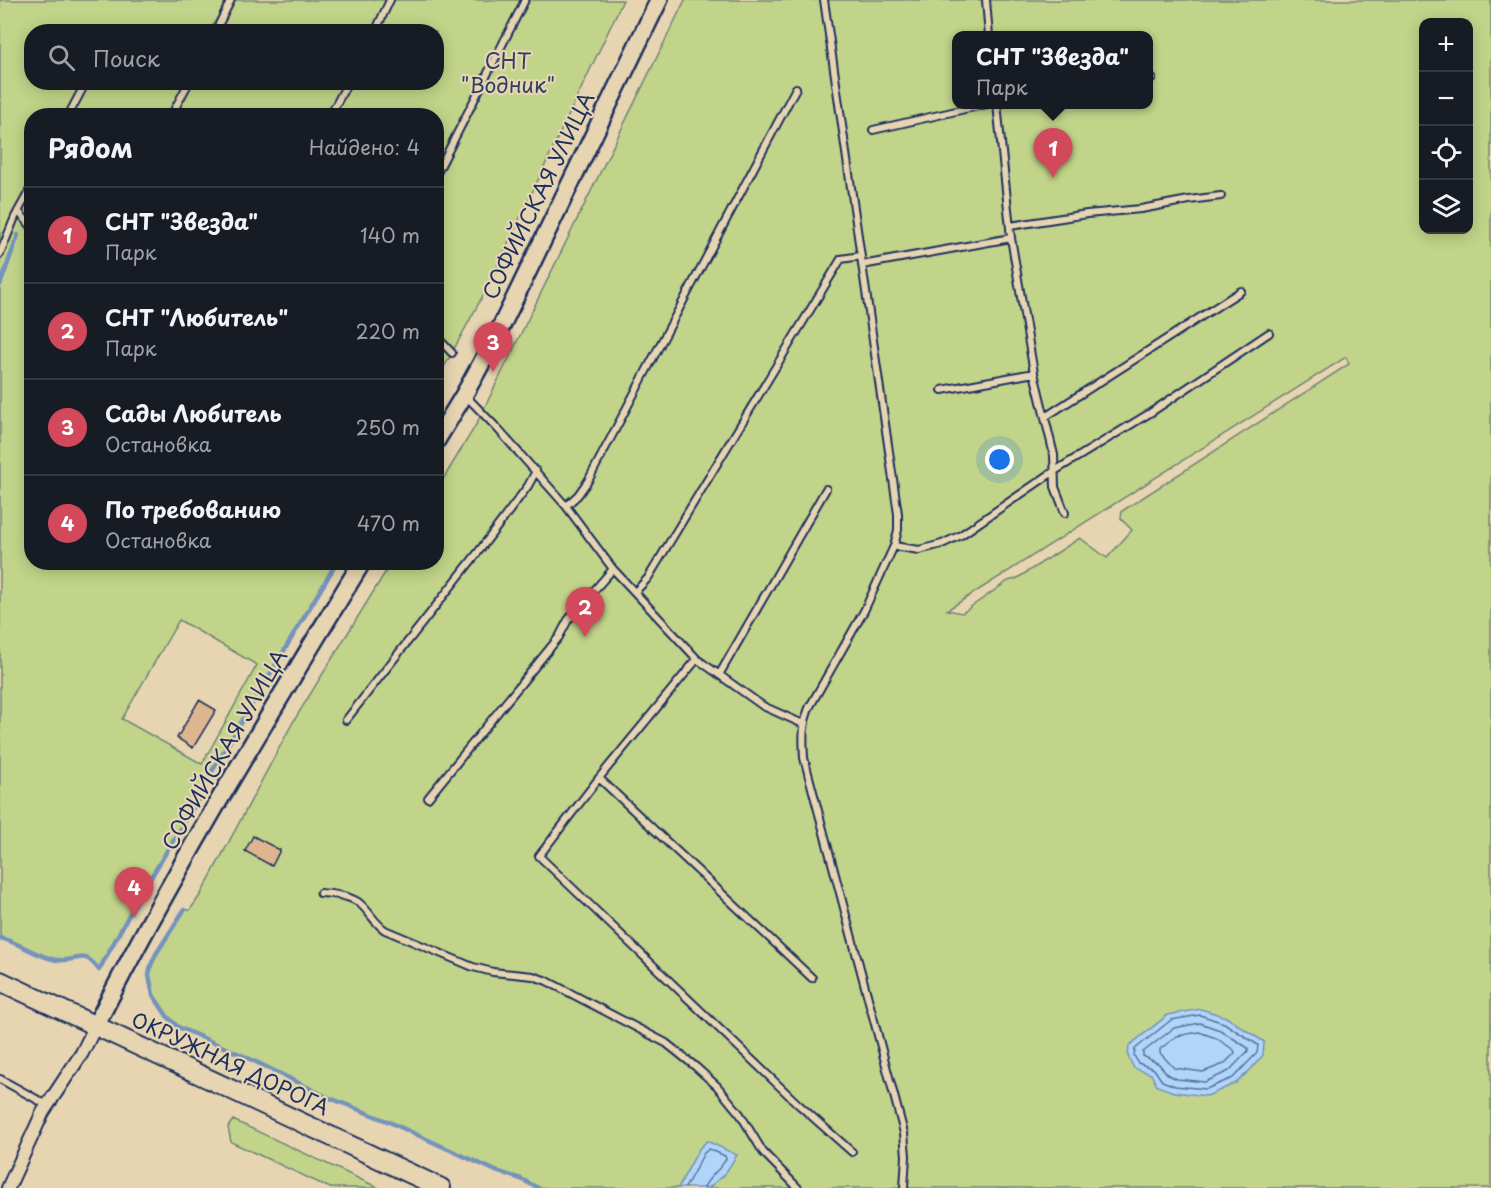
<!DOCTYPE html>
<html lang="ru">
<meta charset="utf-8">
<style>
body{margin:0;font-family:"Playpen Sans",sans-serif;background:#242831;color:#f1f3f6}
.controls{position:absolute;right:18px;top:18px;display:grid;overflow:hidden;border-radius:12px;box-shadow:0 3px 15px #0003}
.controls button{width:54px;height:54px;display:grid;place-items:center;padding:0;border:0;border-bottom:2px solid #363941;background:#171b24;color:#f1f3f6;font:30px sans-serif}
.you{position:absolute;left:1000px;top:460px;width:21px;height:21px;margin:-15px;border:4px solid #fff;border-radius:50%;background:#1a73e8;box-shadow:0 0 0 9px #1a73e833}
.badge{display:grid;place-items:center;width:39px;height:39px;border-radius:50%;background:#d1495b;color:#fff;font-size:20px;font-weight:700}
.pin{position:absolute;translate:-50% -50px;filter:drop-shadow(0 2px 3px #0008)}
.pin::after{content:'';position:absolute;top:32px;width:21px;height:18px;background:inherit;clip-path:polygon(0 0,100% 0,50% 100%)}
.popup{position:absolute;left:952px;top:31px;width:201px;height:78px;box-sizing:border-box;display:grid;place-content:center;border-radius:12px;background:#171b24;filter:drop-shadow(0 2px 4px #0005);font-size:20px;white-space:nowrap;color:#9ea1a6}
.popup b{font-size:22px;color:#f1f3f6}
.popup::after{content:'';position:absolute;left:50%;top:100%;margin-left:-12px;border:12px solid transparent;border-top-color:#171b24}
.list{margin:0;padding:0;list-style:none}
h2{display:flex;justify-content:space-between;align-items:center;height:78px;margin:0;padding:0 24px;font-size:26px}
h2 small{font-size:20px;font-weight:400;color:#9ea1a6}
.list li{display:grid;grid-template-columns:39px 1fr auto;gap:18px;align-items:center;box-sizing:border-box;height:96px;padding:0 24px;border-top:2px solid #363941}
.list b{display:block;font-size:22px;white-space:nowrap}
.list p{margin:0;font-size:20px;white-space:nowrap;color:#9ea1a6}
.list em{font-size:20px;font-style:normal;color:#9ea1a6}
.icon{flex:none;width:33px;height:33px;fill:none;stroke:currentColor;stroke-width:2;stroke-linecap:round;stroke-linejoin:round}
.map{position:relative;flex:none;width:1491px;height:1188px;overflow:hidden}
.search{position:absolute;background:#171b24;box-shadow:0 3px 15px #0003;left:24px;top:24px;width:420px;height:66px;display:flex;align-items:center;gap:15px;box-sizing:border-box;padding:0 21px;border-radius:24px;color:#9ea1a6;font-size:22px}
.panel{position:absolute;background:#171b24;box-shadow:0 3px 15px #0003;left:24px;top:108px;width:420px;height:462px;border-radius:24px}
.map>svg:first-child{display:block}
.green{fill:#c2d489;stroke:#6e8274;stroke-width:1.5;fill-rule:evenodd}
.water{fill:#b1d5fa;stroke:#7593bc;stroke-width:1.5}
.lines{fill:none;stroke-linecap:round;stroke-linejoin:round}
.shore{stroke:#57719c;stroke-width:1.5}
.stream{stroke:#7593bc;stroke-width:4.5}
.building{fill:#deb58f;stroke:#1b2f5e;stroke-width:1.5}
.service-casing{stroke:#1b2f5e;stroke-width:10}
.minor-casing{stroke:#1b2f5e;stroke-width:16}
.secondary-casing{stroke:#1b2f5e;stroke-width:21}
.primary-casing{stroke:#1b2f5e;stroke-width:22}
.service{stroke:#e7d5b2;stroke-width:6}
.minor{stroke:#e7d5b2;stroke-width:12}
.secondary{stroke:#e7d5b2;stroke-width:16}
.primary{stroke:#e7d5b2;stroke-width:18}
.labels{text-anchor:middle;stroke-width:4.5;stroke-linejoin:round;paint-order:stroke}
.park-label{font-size:21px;fill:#2c4062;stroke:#e7d5b2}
.street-label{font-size:21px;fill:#1b2f5e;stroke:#e7d5b2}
</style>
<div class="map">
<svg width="1491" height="1188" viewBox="0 0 1491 1188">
<rect width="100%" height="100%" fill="#e7d5b2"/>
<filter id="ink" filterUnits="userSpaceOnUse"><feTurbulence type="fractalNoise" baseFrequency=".0167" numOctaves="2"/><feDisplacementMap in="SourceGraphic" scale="12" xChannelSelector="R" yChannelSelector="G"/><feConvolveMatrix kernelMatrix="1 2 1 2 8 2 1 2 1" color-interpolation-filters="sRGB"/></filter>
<g filter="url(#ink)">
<path class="green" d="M0,0H623L488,286L447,362L437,378L436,116H32V562L337,563L205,783L202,793L136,902L99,970C83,948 80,962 58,960C41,959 19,942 0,938ZM32,32H436V82H32ZM179,620L257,665L202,764L122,719Z
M685,0H1491V1188H708L724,1175L699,1149L678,1188H538L521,1179L496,1171L387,1121L325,1095L244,1056L178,1027L167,1016L153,995L149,975L151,965L156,954L184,910H190L201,894L293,722L391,563L436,562L437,489L476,425ZM1424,22H1468V230H1424ZM957,36H1149V104H957ZM1346,357L1349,364L1122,511L1121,519L1132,530L1107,558L1080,538L1016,579L1008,581L962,613L947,610ZM1168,1015L1249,1033L1264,1042L1207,1095L1192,1093L1151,1074L1129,1046Z
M233,1120L379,1188H330L231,1142L228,1127Z"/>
<path class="water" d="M1201,1009L1226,1017L1264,1042L1263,1055L1251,1069L1236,1083L1207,1096L1174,1092L1157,1086L1151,1074L1134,1068L1128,1056L1129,1046L1168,1015Z
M707,1141L737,1155L724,1175L708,1188H678L699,1149Z"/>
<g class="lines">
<path class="shore" d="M1200,1015L1224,1023L1258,1045L1257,1053L1233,1078L1206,1089L1175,1086L1162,1081L1154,1069L1138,1063L1134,1055L1135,1049L1171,1020Z
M1200,1023L1220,1030L1248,1048V1051L1229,1071L1205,1082L1177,1079L1168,1075L1159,1064L1143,1056V1052L1174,1028Z
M1199,1032L1216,1038L1234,1050L1235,1053L1224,1064L1203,1072L1174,1068L1160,1053V1049L1177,1036Z
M685,1188L704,1153L709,1149L725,1156L726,1159C721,1169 706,1179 704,1188"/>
<path class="stream" d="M0,285L18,235
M184,910L156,954L151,965L149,975L153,995L167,1016L178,1027L244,1056L325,1096L387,1121L496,1171L521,1179L538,1188
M0,938C19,942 41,959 58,960C80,962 83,948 99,970L136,902L202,793L205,783L337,562"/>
</g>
<path class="building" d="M199,700L216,710L193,748L177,738Z
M253,836L280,850L272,866L245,851Z"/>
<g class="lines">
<g class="service-casing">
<path id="service" d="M824,0L898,514V530L894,546L864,611L809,708C802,726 803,739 804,758L904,1133L906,1156L904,1188
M986,0L989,36
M215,32L231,0
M375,32L390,0
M1149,79L1152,78
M997,104L1011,238L1034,373L1054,455L1055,487L1065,513
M68,116L85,84
M171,116L189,82
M330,116L348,82
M873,130L987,104
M436,175L525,0
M18,211L32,227
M1010,226L1087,214L1141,209L1189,200L1221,196
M0,254L15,217L32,186
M862,265L1011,238
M436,336L452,353
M942,390L1034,373
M465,395L496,427L566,506L613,569L697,659L763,706L803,724
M1045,417L1241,291
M566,506L578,495L588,481L796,88
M894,546L919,550L942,544L961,535L1053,472L1150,413L1269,333
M635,592L648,578L841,259L861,256
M697,659L599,778L539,856L798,1104L852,1152
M719,675L826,489
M346,720L479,551L528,486L536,471
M599,778L812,978
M428,798L559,637L568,620L613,569
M320,893C332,894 347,895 358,902C368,909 374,923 385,930L473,967L493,972L533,976L547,981L666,1043L696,1067L717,1086L740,1114L763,1152L798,1188
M0,1079L47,1105"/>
</g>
<g class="minor-casing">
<path id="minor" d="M8,1188L43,1112L82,1053L96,1025"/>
</g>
<g class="secondary-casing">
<path id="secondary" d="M436,441L464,395L498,333L659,0
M96,1025C176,866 270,714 362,562"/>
</g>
<g class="primary-casing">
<path id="primary" d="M0,981L441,1188"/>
</g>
<use href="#service" class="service"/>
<use href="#minor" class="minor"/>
<use href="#secondary" class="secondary"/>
<use href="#primary" class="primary"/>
</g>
</g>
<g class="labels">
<g class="park-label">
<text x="508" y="69">СНТ<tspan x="508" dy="24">"Водник"</tspan></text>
</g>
<g class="street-label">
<text transform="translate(539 196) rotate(-64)" y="7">СОФИЙСКАЯ УЛИЦА</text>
<text transform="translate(225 750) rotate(-60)" y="7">СОФИЙСКАЯ УЛИЦА</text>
<text transform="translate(230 1064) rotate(25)" y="7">ОКРУЖНАЯ ДОРОГА</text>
</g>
</g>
</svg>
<div class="controls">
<button>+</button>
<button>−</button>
<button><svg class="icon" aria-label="locate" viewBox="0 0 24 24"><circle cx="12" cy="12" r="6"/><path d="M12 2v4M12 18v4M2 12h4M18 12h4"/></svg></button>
<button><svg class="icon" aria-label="layers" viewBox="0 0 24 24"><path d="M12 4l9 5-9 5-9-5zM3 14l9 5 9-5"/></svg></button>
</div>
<div class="you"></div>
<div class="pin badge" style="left:1053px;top:178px">1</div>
<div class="popup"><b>СНТ &quot;Звезда&quot;</b>Парк</div>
<div class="pin badge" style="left:585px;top:637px">2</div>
<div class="pin badge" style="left:493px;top:372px">3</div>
<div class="pin badge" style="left:134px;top:917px">4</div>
<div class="search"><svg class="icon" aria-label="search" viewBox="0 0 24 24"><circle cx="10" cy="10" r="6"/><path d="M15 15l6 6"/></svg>Поиск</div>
<section class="panel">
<h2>Рядом<small>Найдено: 4</small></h2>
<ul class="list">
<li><span class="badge">1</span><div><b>СНТ &quot;Звезда&quot;</b><p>Парк</p></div><em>140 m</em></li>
<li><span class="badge">2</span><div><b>СНТ &quot;Любитель&quot;</b><p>Парк</p></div><em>220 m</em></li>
<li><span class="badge">3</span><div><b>Сады Любитель</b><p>Остановка</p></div><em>250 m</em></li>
<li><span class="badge">4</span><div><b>По требованию</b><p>Остановка</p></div><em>470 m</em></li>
</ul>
</section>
</div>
